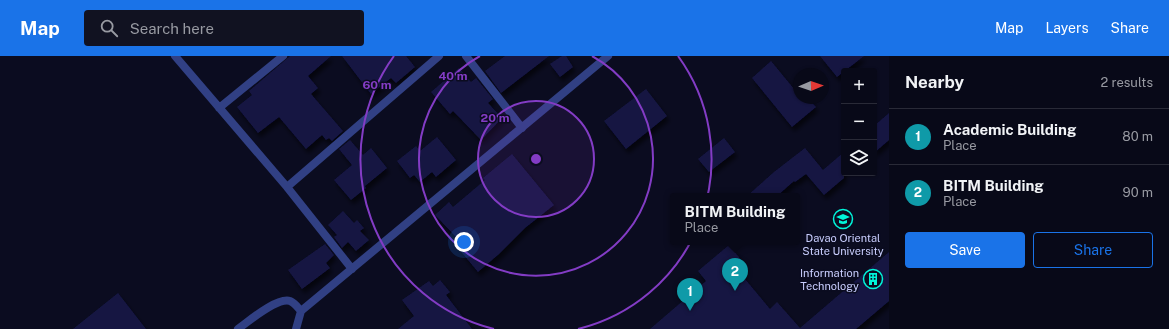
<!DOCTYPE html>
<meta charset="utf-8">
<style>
body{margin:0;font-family:"Public Sans",sans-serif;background:#111221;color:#f1f3f6}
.controls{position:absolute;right:12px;top:12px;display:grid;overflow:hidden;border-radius:4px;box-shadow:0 1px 3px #0004}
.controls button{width:36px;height:36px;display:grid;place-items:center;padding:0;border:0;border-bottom:1px solid #292a37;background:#080918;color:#f1f3f6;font:20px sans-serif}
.compass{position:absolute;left:793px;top:12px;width:36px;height:36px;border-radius:50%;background:#080918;box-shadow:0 1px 3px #0004;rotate:88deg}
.you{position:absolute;left:464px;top:186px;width:14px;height:14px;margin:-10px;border:3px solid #fff;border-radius:50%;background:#1a73e8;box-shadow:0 0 0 6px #1a73e833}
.badge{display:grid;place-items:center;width:26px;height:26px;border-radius:50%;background:#1a73e8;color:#fff;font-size:13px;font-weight:700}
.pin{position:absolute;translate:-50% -33px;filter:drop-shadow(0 1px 2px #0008)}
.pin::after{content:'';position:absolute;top:21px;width:14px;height:12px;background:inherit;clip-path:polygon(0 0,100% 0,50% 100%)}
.popup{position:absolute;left:670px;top:137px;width:130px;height:52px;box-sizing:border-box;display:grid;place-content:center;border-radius:4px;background:#080918;filter:drop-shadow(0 1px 3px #0005);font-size:13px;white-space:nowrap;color:#989aa2}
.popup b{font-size:15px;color:#f1f3f6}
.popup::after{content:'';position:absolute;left:50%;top:100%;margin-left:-8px;border:8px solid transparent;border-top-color:#080918}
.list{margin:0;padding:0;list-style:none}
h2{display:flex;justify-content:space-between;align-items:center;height:52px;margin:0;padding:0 16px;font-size:17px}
h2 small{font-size:13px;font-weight:400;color:#989aa2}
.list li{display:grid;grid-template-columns:26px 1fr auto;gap:12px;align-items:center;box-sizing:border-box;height:56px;padding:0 16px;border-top:1px solid #292a37}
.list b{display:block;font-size:15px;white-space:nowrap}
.list p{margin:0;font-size:13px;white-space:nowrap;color:#989aa2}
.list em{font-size:13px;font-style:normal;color:#989aa2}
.actions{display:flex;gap:8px;padding:12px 16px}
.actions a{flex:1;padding:9px 0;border:1px solid #1a73e8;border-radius:4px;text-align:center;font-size:14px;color:#1a73e8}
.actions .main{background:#1a73e8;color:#fff}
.icon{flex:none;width:22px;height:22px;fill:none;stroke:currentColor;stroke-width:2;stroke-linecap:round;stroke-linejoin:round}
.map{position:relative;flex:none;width:889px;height:273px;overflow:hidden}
header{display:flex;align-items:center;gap:24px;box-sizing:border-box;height:56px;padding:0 20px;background:#1a73e8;color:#fff}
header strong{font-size:19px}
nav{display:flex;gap:22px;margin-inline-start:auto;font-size:14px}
.search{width:280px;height:36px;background:#111221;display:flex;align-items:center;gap:10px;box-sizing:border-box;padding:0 14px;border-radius:4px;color:#989aa2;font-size:15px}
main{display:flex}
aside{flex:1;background:#080918}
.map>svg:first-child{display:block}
.building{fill:#151643;filter:url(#shadow)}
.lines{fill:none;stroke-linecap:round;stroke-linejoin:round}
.street{stroke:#314084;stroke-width:8}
.ring{fill:none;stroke:#833cc5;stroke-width:2}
.labels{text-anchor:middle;stroke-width:3;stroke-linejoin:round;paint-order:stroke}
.poi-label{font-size:11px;fill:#cacfff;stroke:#0b0c20}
.centre{fill:#833cc5;stroke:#0b0c20;stroke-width:2}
.ring-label{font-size:12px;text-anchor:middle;font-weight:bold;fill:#833cc5;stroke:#0b0c20;stroke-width:3;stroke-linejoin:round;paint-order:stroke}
</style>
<header>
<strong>Map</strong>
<div class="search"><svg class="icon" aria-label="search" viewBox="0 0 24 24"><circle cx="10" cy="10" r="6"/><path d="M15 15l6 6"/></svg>Search here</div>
<nav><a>Map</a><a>Layers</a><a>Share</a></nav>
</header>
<main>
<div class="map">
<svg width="889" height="273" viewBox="0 0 889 273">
<defs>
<filter id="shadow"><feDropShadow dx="2.5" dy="4.5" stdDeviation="2" flood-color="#0009"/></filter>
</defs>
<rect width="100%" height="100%" fill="#0b0c20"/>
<path class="building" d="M290,0H331L308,20L318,32L311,38L343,75L332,85L329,82L326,84L322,79L306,93L279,61L258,77L237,51L252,39L249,35Z
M342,0H406L415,11L396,27L391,22L371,38Z
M505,0H549L501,37L485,15Z
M562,0H566L573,11L560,21L550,8Z
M820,0H864L837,21Z
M771,5L799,39V42H808L816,51L792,71L752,22Z
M459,12L471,26L476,22L493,43L488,47L502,62L481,84L453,55L450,58L431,36Z
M646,33L667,60L626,93L604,65Z
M889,57V84L874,97V70Z
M437,81L456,104L436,121L432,116L420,126L414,119L410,122L397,105L416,90L420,95Z
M724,82L735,96L709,116L698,103Z
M350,84L363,99L371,92L387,112L365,130L366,132L351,144L334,124L352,109L339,93Z
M805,92L823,114L844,96V122L824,139L806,118L795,126L794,125L777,140H747L774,116Z
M512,98L554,149L525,172L499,198L478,216L454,187L458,183L435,159L449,146L453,151L485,124L483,122Z
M343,155L354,167L357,164L364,172L360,175L369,184L356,195L348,186L342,192L334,181L337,179L328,169Z
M325,188L334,199L326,207L330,212L302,233L288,214Z
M729,189L742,205L735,211L770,253L777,246L800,272L889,196V245L856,273H650L706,225L698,215Z
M440,224L450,236L446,239L472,273H398L414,260L402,244L429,225L433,230Z
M118,237L146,273H73Z"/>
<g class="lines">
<path class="street" d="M175,0L287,131L352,213
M466,0L522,72
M219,52L283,0
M287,131L439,0
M238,273C249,265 277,241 290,245C295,247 298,252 301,255
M296,273L301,255L608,0"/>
</g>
<circle cx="536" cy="103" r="58" fill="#833cc5" fill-opacity=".12"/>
<g class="ring">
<circle cx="536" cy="103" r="58"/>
<path d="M592 0A117 117 0 1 1 480 0"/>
<path d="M494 273A175 175 0 0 1 394 0M678 0A175 175 0 0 1 578 273"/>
</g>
<defs>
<g id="university-ring" transform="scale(1)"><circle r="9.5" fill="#0b0c20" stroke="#00f5da" stroke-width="1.5"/><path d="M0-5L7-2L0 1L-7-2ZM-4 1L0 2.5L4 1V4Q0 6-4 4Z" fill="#00f5da"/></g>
<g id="building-ring" transform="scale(1)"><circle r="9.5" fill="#0b0c20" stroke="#00f5da" stroke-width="1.5"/><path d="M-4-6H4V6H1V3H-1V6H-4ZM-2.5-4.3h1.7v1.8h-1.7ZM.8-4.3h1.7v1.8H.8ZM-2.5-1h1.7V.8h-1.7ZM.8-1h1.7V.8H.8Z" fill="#00f5da"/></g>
</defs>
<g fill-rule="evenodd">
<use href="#university-ring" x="843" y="163"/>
<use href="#building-ring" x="873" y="223"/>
</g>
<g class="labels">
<g class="poi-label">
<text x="843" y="186">Davao Oriental<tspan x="843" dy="13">State University</tspan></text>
<text x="859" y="221" text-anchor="end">Information<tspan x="859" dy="13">Technology</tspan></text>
</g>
</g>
<circle cx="536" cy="103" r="6" class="centre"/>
<g class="ring-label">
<text x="453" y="24">40 m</text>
<text x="377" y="33">60 m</text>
<text x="495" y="66">20 m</text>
</g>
</svg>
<div class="controls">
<button>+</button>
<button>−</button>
<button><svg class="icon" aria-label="layers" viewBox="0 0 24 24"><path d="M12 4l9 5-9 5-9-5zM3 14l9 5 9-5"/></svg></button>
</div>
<svg class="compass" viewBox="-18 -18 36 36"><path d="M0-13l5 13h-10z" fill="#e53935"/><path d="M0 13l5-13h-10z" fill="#989aa2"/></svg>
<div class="you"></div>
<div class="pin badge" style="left:690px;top:255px;background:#0f9aa8">1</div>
<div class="pin badge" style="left:735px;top:235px;background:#0f9aa8">2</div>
<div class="popup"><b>BITM Building</b>Place</div>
</div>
<aside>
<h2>Nearby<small>2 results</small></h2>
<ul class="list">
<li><span class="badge" style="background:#0f9aa8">1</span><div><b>Academic Building</b><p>Place</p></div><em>80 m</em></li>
<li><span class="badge" style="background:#0f9aa8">2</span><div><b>BITM Building</b><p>Place</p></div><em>90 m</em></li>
</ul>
<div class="actions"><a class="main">Save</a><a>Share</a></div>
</aside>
</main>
